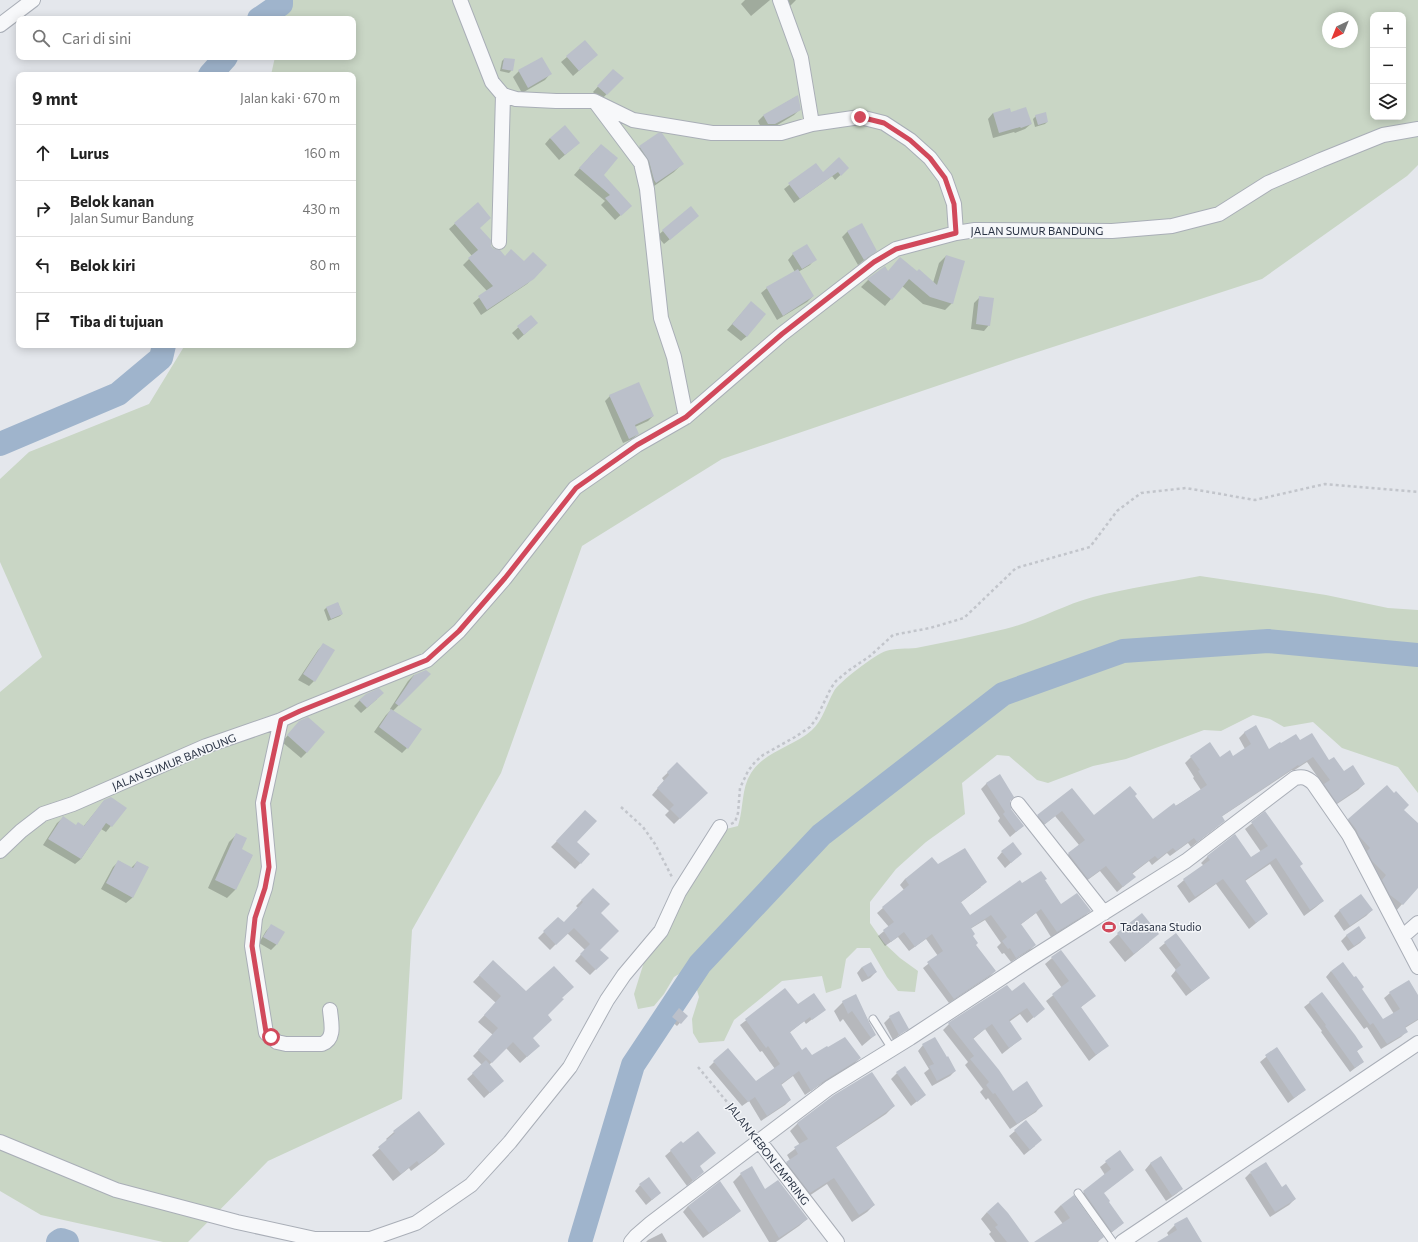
<!DOCTYPE html>
<html lang="id">
<meta charset="utf-8">
<style>
body{margin:0;font-family:Commissioner,sans-serif;background:#f2f2f2;color:#222}
.controls{position:absolute;right:12px;top:12px;display:grid;overflow:hidden;border-radius:8px;box-shadow:0 2px 10px #0003}
.controls button{width:36px;height:36px;display:grid;place-items:center;padding:0;border:0;border-bottom:1px solid #e0e0e0;background:#fff;color:#222;font:20px sans-serif}
.compass{position:absolute;left:1322px;top:12px;width:36px;height:36px;border-radius:50%;background:#fff;box-shadow:0 2px 10px #0003;rotate:223deg}
.stop{position:absolute;width:12px;height:12px;margin:-9px;border:3px solid #d1495b;border-radius:50%;background:#fff}
.stop.end{background:#d1495b;border-color:#fff;box-shadow:0 1px 4px #0008}
.list{margin:0;padding:0;list-style:none}
h2{display:flex;justify-content:space-between;align-items:center;height:52px;margin:0;padding:0 16px;font-size:17px}
h2 small{font-size:13px;font-weight:400;color:#767676}
.list li{display:grid;grid-template-columns:26px 1fr auto;gap:12px;align-items:center;box-sizing:border-box;height:56px;padding:0 16px;border-top:1px solid #e0e0e0}
.list b{display:block;font-size:15px;white-space:nowrap}
.list p{margin:0;font-size:13px;white-space:nowrap;color:#767676}
.list em{font-size:13px;font-style:normal;color:#767676}
.icon{flex:none;width:22px;height:22px;fill:none;stroke:currentColor;stroke-width:2;stroke-linecap:round;stroke-linejoin:round}
.map{position:relative;flex:none;width:1418px;height:1242px;overflow:hidden}
.search{position:absolute;background:#fff;box-shadow:0 2px 10px #0003;left:16px;top:16px;width:340px;height:44px;display:flex;align-items:center;gap:10px;box-sizing:border-box;padding:0 14px;border-radius:8px;color:#767676;font-size:15px}
.panel{position:absolute;background:#fff;box-shadow:0 2px 10px #0003;left:16px;top:72px;width:340px;height:276px;border-radius:8px}
.map>svg:first-child{display:block}
.green{fill:#c9d6c5;fill-rule:evenodd}
.shadow{fill:#0003}
.lines{fill:none;stroke-linecap:round;stroke-linejoin:round}
.river{stroke:#9fb4cc;stroke-width:24}
.building{fill:#bbc0ca}
.service-casing{stroke:#a9aeb7;stroke-width:9}
.minor-casing{stroke:#a9aeb7;stroke-width:16}
.path{stroke:#c2c5cb;stroke-width:2.5;stroke-dasharray:3 3;stroke-linecap:butt}
.service{stroke:#f7f8fa;stroke-width:7}
.minor{stroke:#f7f8fa;stroke-width:14}
.route{stroke:#d1495b;stroke-width:5}
.labels{text-anchor:middle;stroke-width:3;stroke-linejoin:round;paint-order:stroke}
.street-label{font-size:11px;fill:#2b3445;stroke:#f4f6f9}
.poi-label{font-size:11px;fill:#2b3445;stroke:#f4f6f9;text-anchor:start}
</style>
<div class="map">
<svg width="1418" height="1242" viewBox="0 0 1418 1242">
<rect width="100%" height="100%" fill="#e4e7ec"/>
<path class="green" d="M288,0H1418V165L1407,176L1262,279L1013,360L722,459L582,546L501,773L412,930L402,1099L268,1161L188,1242H163L41,1215L0,1191V692L42,657L0,562V479L29,452L149,404L185,345H353V75H271L275,57H353V19H284ZM1373,15H1403V117H1373ZM1328,18H1352V42H1328Z
M1200,576L1326,595L1388,608L1418,610V793L1398,767L1342,748L1313,722L1284,727L1270,719L1253,715L1221,731L1204,730L1126,759L1093,766L1048,783L1037,780L1009,756L997,755L962,783L965,814L926,842L896,869L870,902V923L884,943L900,958L918,971L915,992L898,991L887,977L870,948H857L846,959L841,988L826,993L822,976L782,981L734,1020L724,1041L699,1043L693,1033L692,1019L699,997L695,983L686,970L674,977L664,994L654,1006L638,1009L634,994L644,962L683,894L722,830L738,826C744,807 741,789 751,773C765,751 793,747 812,730C823,720 827,703 834,691C838,683 877,653 886,651C895,648 907,649 916,648C946,642 976,636 1005,629C1035,622 1063,605 1093,597C1128,588 1164,583 1200,576Z"/>
<path class="shadow" d="M745,0H770L751,16L741,4Z
M781,0H796L786,10Z
M567,57L591,60L573,76L561,62Z
M504,59L512,70L509,73L500,71L502,61Z
M613,70L622,78L601,100L593,92Z
M519,71L550,74L545,80L522,93L513,77Z
M797,96L800,109L794,115L769,130H762L758,121L763,116Z
M993,113L1011,114L1031,124L1025,129L1015,133L1014,132L993,138L988,119Z
M1036,116L1047,122L1045,124L1035,127L1033,119Z
M550,138L573,148L559,160L545,144Z
M640,147L682,164L674,172L647,191L631,156Z
M593,153L602,175L631,206L615,220L601,205L605,201L574,175Z
M816,164L822,174L848,168L835,180L832,176L794,203L784,189Z
M478,203V228L491,247L533,278L527,284L481,315L473,303L487,291L463,265L472,256L449,229Z
M698,216L664,244L657,236L663,231Z
M848,231L876,251L858,265L842,237Z
M793,254L815,259L810,265L798,272L813,296L807,302L777,320L761,293L767,288L795,272L788,260Z
M946,256L952,303L945,310L923,304L902,286L885,306L861,287L868,280L885,267L888,272H917L933,283L939,263Z
M980,297L989,325L984,331L971,329L974,303Z
M746,308L747,336L741,341L727,330Z
M531,316L537,323L518,340L512,333Z
M610,396L653,416L648,421L635,427L638,434L632,439L623,443L605,401Z
M338,603L342,614L340,616L328,621L324,610L326,608Z
M324,644L314,681L309,686L298,680L318,650Z
M429,674L393,711L407,748L402,753L374,732L386,715L391,710L390,709L408,681L414,675Z
M377,699L361,713L354,706L360,700Z
M294,728L307,752L301,758L282,742Z
M1245,732L1269,750L1280,745L1300,741L1344,773L1364,784L1358,790L1331,808L1319,791L1324,786L1307,762L1293,771L1292,770L1221,817L1218,826L1191,847L1188,843L1170,856L1167,853L1152,865L1149,861L1132,874L1134,877L1117,892L1100,871L1082,884L1062,860L1079,845L1055,816L1039,829L1032,821L1072,789L1093,816L1134,796L1153,820L1201,790L1193,778L1194,777L1185,763L1191,757L1219,758L1233,757L1245,749L1239,738Z
M677,764L706,793L674,824L665,815L669,811L652,795L664,781L662,778Z
M987,783L1009,801L1010,809L1023,826L1010,837L998,821L1000,818L981,789Z
M104,801L125,808L106,832L101,829L81,859L75,864L43,845L57,823L63,818L76,826L83,827Z
M1403,810L1418,825V886L1396,911L1342,826L1349,819Z
M586,812L576,842L589,854L575,869L551,847Z
M1265,813L1299,867L1323,901L1316,907L1304,916L1270,864L1245,881L1267,914L1249,929L1216,884L1189,903L1177,886L1184,880L1204,866L1201,863L1208,856L1251,859L1261,852L1245,829Z
M237,834L240,850L252,856L235,890L227,898L208,888L229,842Z
M1002,852L1015,859L1005,868L997,858Z
M119,861L131,868L137,862L148,867L132,898L126,903L101,889L113,867Z
M938,865L981,887L960,903L970,916L1022,885L1044,880L1061,905L1090,911L1084,916L1051,937L1036,913L1020,925L1035,945L1030,950L1011,962L1004,953L1002,954L997,947L1001,943L985,920L970,929L975,945L995,971L990,976L949,1003L923,968L938,956L926,939L909,951L898,937L885,946L878,936L889,927L877,913L904,890L900,885L905,879Z
M593,889L599,950L607,958L590,975L575,961L585,950L567,933L550,950L538,938L558,918L564,924L578,908L576,906Z
M1361,895L1372,910L1366,916L1344,931L1334,916L1339,911Z
M271,926L283,933L276,945L271,950L259,943L266,931Z
M1118,934L1149,942L1125,962L1109,942Z
M1176,934L1209,978L1186,996L1171,976L1176,970L1159,948Z
M1347,935L1365,938L1360,943L1348,951L1341,941Z
M1052,958L1094,996L1080,1008L1107,1046L1089,1061L1046,1001L1062,988L1045,964Z
M493,961L526,992L561,998L546,1015L531,1038L532,1052L520,1063L506,1048L489,1065L497,1086L484,1098L467,1079L482,1065L473,1056L493,1035L478,1022L496,1003L473,982Z
M862,967L876,972L870,978L862,982L857,973Z
M1331,971L1361,989L1382,1021L1394,1014L1384,998L1390,993L1418,1006V1020L1405,1028L1407,1031L1401,1037L1381,1049L1367,1027L1364,1029L1326,977Z
M785,990L798,1006L824,1010L806,1024L804,1021L789,1033L802,1051L812,1056L860,1058L854,1064L818,1086L805,1095L793,1076L781,1085L790,1100L785,1105L761,1121L749,1101L742,1106L709,1067L714,1062L755,1082L775,1069L762,1051L760,1052L740,1025Z
M1012,992L1043,1009L1027,1023L1020,1014L1009,1022L1021,1039L1002,1054L985,1029L973,1039L1013,1092L1042,1105L1036,1112L1010,1129L988,1098L986,1100L980,1092L983,1089L965,1065L968,1062L943,1030L949,1024Z
M1322,993L1361,1047L1356,1052L1363,1062L1350,1072L1321,1032L1322,1031L1304,1007Z
M856,996L875,1035L862,1046L843,1019L840,1022L834,1011L843,1002Z
M676,1012L686,1016L677,1026L670,1020Z
M890,1017L908,1028L893,1040L884,1023Z
M923,1045L955,1071L950,1076L932,1086L924,1073L929,1069L918,1051Z
M1277,1048L1305,1090L1288,1103L1260,1062Z
M897,1073L925,1095L911,1106L891,1079Z
M834,1096L894,1106L886,1114L835,1148L874,1205L867,1212L852,1222L827,1184L803,1200L779,1170L790,1160L787,1155L800,1145L790,1131L797,1124Z
M1026,1122L1035,1146L1024,1155L1009,1136Z
M394,1132L444,1144L436,1152L411,1171L409,1168L393,1181L372,1155L388,1141L386,1139Z
M681,1142L699,1167L697,1177L687,1186L665,1156Z
M1120,1151L1133,1170L1103,1193L1107,1203L1123,1223L1106,1237L1078,1197L1105,1175L1100,1167Z
M1161,1157L1182,1189L1176,1194L1166,1201L1145,1170L1150,1164Z
M1250,1173L1295,1199L1289,1205L1270,1217L1245,1178Z
M741,1174L765,1190L807,1219L799,1226L776,1242H769L733,1182Z
M640,1185L660,1193L646,1205L635,1191Z
M1061,1205L1102,1237L1098,1242H1036L1063,1224L1054,1212Z
M688,1206L739,1211L734,1216L703,1238L683,1212Z
M987,1212L1028,1242H995L989,1234L991,1232L981,1219Z
M1175,1225L1201,1242H1160L1169,1236L1167,1233Z
M662,1233L667,1242H646L648,1240Z"/>
<g class="lines">
<path class="river" d="M259,19L281,4V0
M210,75L226,57
M0,444L118,394L161,358L164,345
M58,1242L61,1240L67,1242
M580,1242L633,1065L700,964L821,835L1003,694L1123,651L1268,641L1418,655"/>
</g>
<path class="building" d="M585,40L598,55L579,71L566,56Z
M542,57L552,74L528,88L518,70Z
M504,58L515,59L513,71L502,69Z
M613,69L624,78L607,95L597,86Z
M798,95L801,110L775,124H768L763,115Z
M1026,107L1032,124L1021,128L1020,127L999,133L993,113L1010,108L1011,112Z
M1046,112L1048,122L1038,125L1035,115Z
M565,125L580,143L565,155L550,138Z
M658,133H662L684,164L656,183L654,180L649,161L639,146Z
M601,144L618,158L604,175L632,206L621,216L605,198L610,195L579,168Z
M839,157L849,168L841,176L838,172L800,199L788,183L816,163L823,172Z
M478,202L491,218L480,228L491,240V246L494,249L500,250L505,256L511,249L524,261L533,252L547,265L534,279L487,310L478,296L493,286L468,258L478,250L454,223Z
M691,206L699,216L670,240L662,230Z
M862,223L877,251L864,260L847,231Z
M807,244L817,260L802,269L792,253Z
M946,255L965,261L953,304L930,297L909,279L892,300L867,279L885,266L888,271L900,257L917,271L919,269L937,285Z
M798,269L814,296L783,316L766,287Z
M979,296L994,298L990,326L976,324Z
M751,301L766,314L747,337L732,324Z
M531,315L538,323L524,335L517,326Z
M639,382L654,416L635,425L639,434L629,439L609,395Z
M338,602L343,614L331,619L326,607Z
M323,643L335,650L315,682L303,674Z
M426,670L431,674L399,706L395,703L414,675Z
M379,688L384,693L367,708L359,700L366,694Z
M391,709L422,729L408,749L379,727Z
M308,717L325,732L307,753L287,735L299,721Z
M1256,725L1269,749L1280,742L1281,743L1296,734L1300,740L1312,733L1329,760L1334,757L1344,771L1353,765L1365,784L1337,803L1324,784L1330,780L1313,757L1299,766L1298,765L1222,816L1225,821L1197,842L1194,838L1176,851L1173,848L1158,859L1155,856L1132,873L1136,877L1123,887L1106,866L1088,879L1068,853L1085,840L1062,811L1045,824L1037,815L1072,788L1094,815L1130,786L1137,794L1135,796L1153,819L1174,803L1176,806L1207,785L1198,771L1200,770L1190,756L1210,742L1220,757L1230,750L1233,756L1251,744L1244,732Z
M677,762L708,793L680,819L670,809L674,805L657,788L669,775L667,772Z
M1000,774L1014,797L1010,801L1011,809L1024,826L1016,832L1003,814L1005,812L986,783Z
M1387,785L1394,793L1396,791L1409,805L1404,810L1418,823V888L1403,905L1390,895L1382,880L1386,875L1372,861L1367,851L1370,848L1359,836L1356,829L1348,819Z
M111,797L127,808L112,827L106,823L81,859L48,839L63,816L76,825L78,822L84,826L104,800Z
M585,810L597,821L577,842L590,854L581,864L556,841Z
M1265,811L1303,864L1300,866L1324,901L1310,910L1276,858L1245,880L1268,914L1256,923L1223,879L1195,897L1183,879L1210,860L1207,856L1235,834L1251,857L1268,846L1251,822Z
M236,833L247,838L242,849L253,855L236,890L215,880Z
M1013,842L1022,854L1011,863L1001,851Z
M965,848L987,882L961,902L970,915L1020,880L1022,883L1041,871L1047,879L1045,880L1061,904L1077,893L1091,911L1057,932L1041,909L1021,924L1036,945L1016,958L1010,948L1008,949L1002,941L1007,937L991,915L971,928L975,934L973,936L978,943L976,945L996,971L954,999L927,962L943,951L932,934L915,947L904,932L891,942L883,930L894,922L882,907L909,885L905,879L932,857L938,864Z
M118,860L133,868L137,861L149,867L133,898L106,883Z
M593,888L610,904L601,913L619,931L600,950L609,958L596,970L580,954L590,944L574,928L556,945L543,931L558,917L564,922L583,902L581,900Z
M1361,894L1373,910L1350,926L1339,910Z
M1142,913L1159,934L1134,954L1117,933Z
M271,924L285,932L277,945L263,937Z
M1359,926L1366,938L1354,946L1346,935Z
M1176,933L1210,978L1192,991L1175,970L1181,965L1164,942Z
M1061,950L1096,996L1081,1007L1109,1046L1096,1055L1052,994L1069,981L1051,957Z
M493,960L526,991L554,966L574,987L562,998L564,999L548,1015L552,1020L533,1038L540,1046L527,1057L513,1042L492,1063L478,1050L498,1028L484,1015L501,996L479,975Z
M871,962L877,972L868,977L862,967Z
M1343,962L1354,977L1356,976L1364,987L1362,989L1383,1019L1400,1009L1389,992L1409,980L1418,995V1019L1405,1027L1408,1032L1387,1044L1373,1023L1370,1025L1331,971Z
M1024,982L1045,1009L1034,1018L1027,1008L1009,1020L1022,1039L1009,1048L992,1024L973,1038L999,1070L1013,1091L1027,1081L1043,1106L1017,1124L995,1093L993,1094L986,1085L989,1082L970,1059L974,1056L948,1023L1007,985L1012,991Z
M785,988L798,1004L814,993L826,1010L812,1020L810,1017L790,1032L802,1050L806,1047L812,1055L827,1046L828,1047L845,1037L861,1058L824,1081L811,1091L799,1071L781,1084L791,1100L767,1116L755,1097L748,1102L713,1061L728,1048L756,1081L780,1064L768,1046L766,1048L745,1019Z
M1322,992L1355,1035L1363,1047L1357,1051L1364,1062L1355,1068L1325,1026L1326,1025L1309,1002Z
M856,994L869,1022L876,1035L871,1038L852,1011L848,1014L842,1001Z
M679,1008L688,1016L681,1024L672,1017Z
M899,1011L909,1029L899,1035L889,1016Z
M935,1037L947,1057L948,1056L956,1071L937,1081L929,1066L934,1064L922,1044Z
M1277,1047L1306,1090L1294,1098L1265,1055Z
M486,1060L504,1081L490,1093L472,1073Z
M905,1066L926,1095L917,1102L896,1072Z
M872,1072L895,1106L836,1147L875,1205L859,1215L834,1178L810,1193L786,1162L798,1154L794,1147L808,1139L797,1123L834,1095Z
M419,1111L445,1144L419,1164L417,1161L401,1174L378,1147L395,1133L393,1131Z
M1026,1120L1042,1140L1030,1150L1014,1130Z
M698,1131L716,1153L700,1166L704,1172L693,1181L670,1150L681,1141L683,1143Z
M1120,1150L1134,1170L1104,1193L1110,1201L1109,1202L1124,1223L1112,1232L1083,1191L1111,1169L1105,1161Z
M1161,1156L1183,1189L1172,1196L1150,1163Z
M1266,1162L1282,1187L1286,1184L1296,1199L1275,1212L1250,1172Z
M752,1166L765,1189L778,1180L808,1219L779,1238L740,1173Z
M649,1177L661,1193L652,1200L639,1184Z
M720,1181L741,1211L709,1233L688,1206Z
M1074,1195L1104,1237L1097,1242H1034L1070,1218L1061,1205Z
M998,1202L1008,1213L1029,1242H1007L995,1227L998,1225L987,1212Z
M1187,1217L1202,1242H1157L1177,1230L1174,1224Z"/>
<g class="lines">
<g class="service-casing">
<path id="service" d="M873,1019L892,1049
M1078,1193L1113,1242"/>
</g>
<g class="minor-casing">
<path id="minor" d="M460,0L492,82L503,95L516,99L556,101H594L633,120L712,133H781L812,124L860,117L884,123L910,140L930,158L945,178L954,204L956,233
M780,0L801,58L812,124
M0,25L33,0
M596,103L641,163L647,189L661,318L674,357L686,417
M499,242L503,95
M281,720L263,803L269,867L265,888L255,918L252,946L266,1033L277,1042L286,1044H322C336,1039 331,1022 330,1010
M1018,804L1104,913
M0,851L21,831L43,814L73,804L206,746L281,720L300,711L427,660L459,631L505,578L575,488L637,445L686,417L782,334L875,262L896,249L956,233L975,230L1112,231L1172,226L1219,214L1268,183L1321,160L1383,135L1418,129
M1403,936L1418,923
M0,1142L116,1190L237,1222L315,1239H370L416,1223L471,1185L510,1142L570,1067L607,1000L624,975L661,931L679,892L720,827
M760,1142L837,1242
M631,1242L636,1236L651,1223L829,1088L910,1038L1032,958L1186,861L1295,778C1304,776 1307,778 1313,783L1349,835L1418,967
M1122,1242L1418,1043"/>
</g>
<path class="path" d="M621,807L643,827L655,844L673,879
M731,824L735,822L738,813L740,788L748,771L755,762L763,755L795,737L810,727L816,719L831,688L836,681L848,671L870,656L893,635L930,628L964,618L1016,568L1090,547L1117,511L1141,493L1186,488L1255,500L1325,484L1418,492
M698,1067L752,1132"/>
<use href="#service" class="service"/>
<use href="#minor" class="minor"/>
</g>
<g class="lines">
<path class="route" d="M271,1037L266,1032L252,946L255,918L265,888L269,867L263,803L281,720L300,711L427,660L459,631L505,578L576,488L637,445L686,417L782,334L874,262L896,249L956,233L954,204L945,178L930,158L910,140L884,123L860,117"/>
</g>
<defs>
<g id="stadium-bare" transform="scale(1.08)"><path d="M0-5a6.5 5 0 1 0 0 10a6.5 5 0 1 0 0-10ZM-3.5-1.8h7v3.6h-7Z" fill="#d1495b" stroke="#f4f6f9" stroke-width="2.5" paint-order="stroke"/></g>
</defs>
<g fill-rule="evenodd">
<use href="#stadium-bare" x="1109" y="927"/>
</g>
<g class="labels">
<g class="street-label">
<text x="1037" y="235">JALAN SUMUR BANDUNG</text>
<text transform="translate(174 762) rotate(-22)" y="4">JALAN SUMUR BANDUNG</text>
<text transform="translate(768 1154) rotate(52)" y="4">JALAN KEBON EMPRING</text>
</g>
<g class="poi-label">
<text x="1120" y="931">Tadasana Studio</text>
</g>
</g>
</svg>
<div class="controls">
<button>+</button>
<button>−</button>
<button><svg class="icon" aria-label="layers" viewBox="0 0 24 24"><path d="M12 4l9 5-9 5-9-5zM3 14l9 5 9-5"/></svg></button>
</div>
<svg class="compass" viewBox="-18 -18 36 36"><path d="M0-13l5 13h-10z" fill="#e53935"/><path d="M0 13l5-13h-10z" fill="#767676"/></svg>
<div class="stop" style="left:271px;top:1037px"></div>
<div class="stop end" style="left:860px;top:117px"></div>
<div class="search"><svg class="icon" aria-label="search" viewBox="0 0 24 24"><circle cx="10" cy="10" r="6"/><path d="M15 15l6 6"/></svg>Cari di sini</div>
<section class="panel">
<h2>9 mnt<small>Jalan kaki · 670 m</small></h2>
<ul class="list">
<li><svg class="icon" aria-label="ahead" viewBox="0 0 24 24"><path d="M12 20V5M6 11l6-6 6 6"/></svg><div><b>Lurus</b></div><em>160 m</em></li>
<li><svg class="icon" aria-label="right" viewBox="0 0 24 24"><path d="M7 20v-9h11M14 6l5 5-5 5"/></svg><div><b>Belok kanan</b><p>Jalan Sumur Bandung</p></div><em>430 m</em></li>
<li><svg class="icon" aria-label="left" viewBox="0 0 24 24"><path d="M17 20v-9H6M10 6l-5 5 5 5"/></svg><div><b>Belok kiri</b></div><em>80 m</em></li>
<li><svg class="icon" aria-label="arrive" viewBox="0 0 24 24"><path d="M6 21V4h12l-3 4 3 4H6"/></svg><div><b>Tiba di tujuan</b></div></li>
</ul>
</section>
</div>
